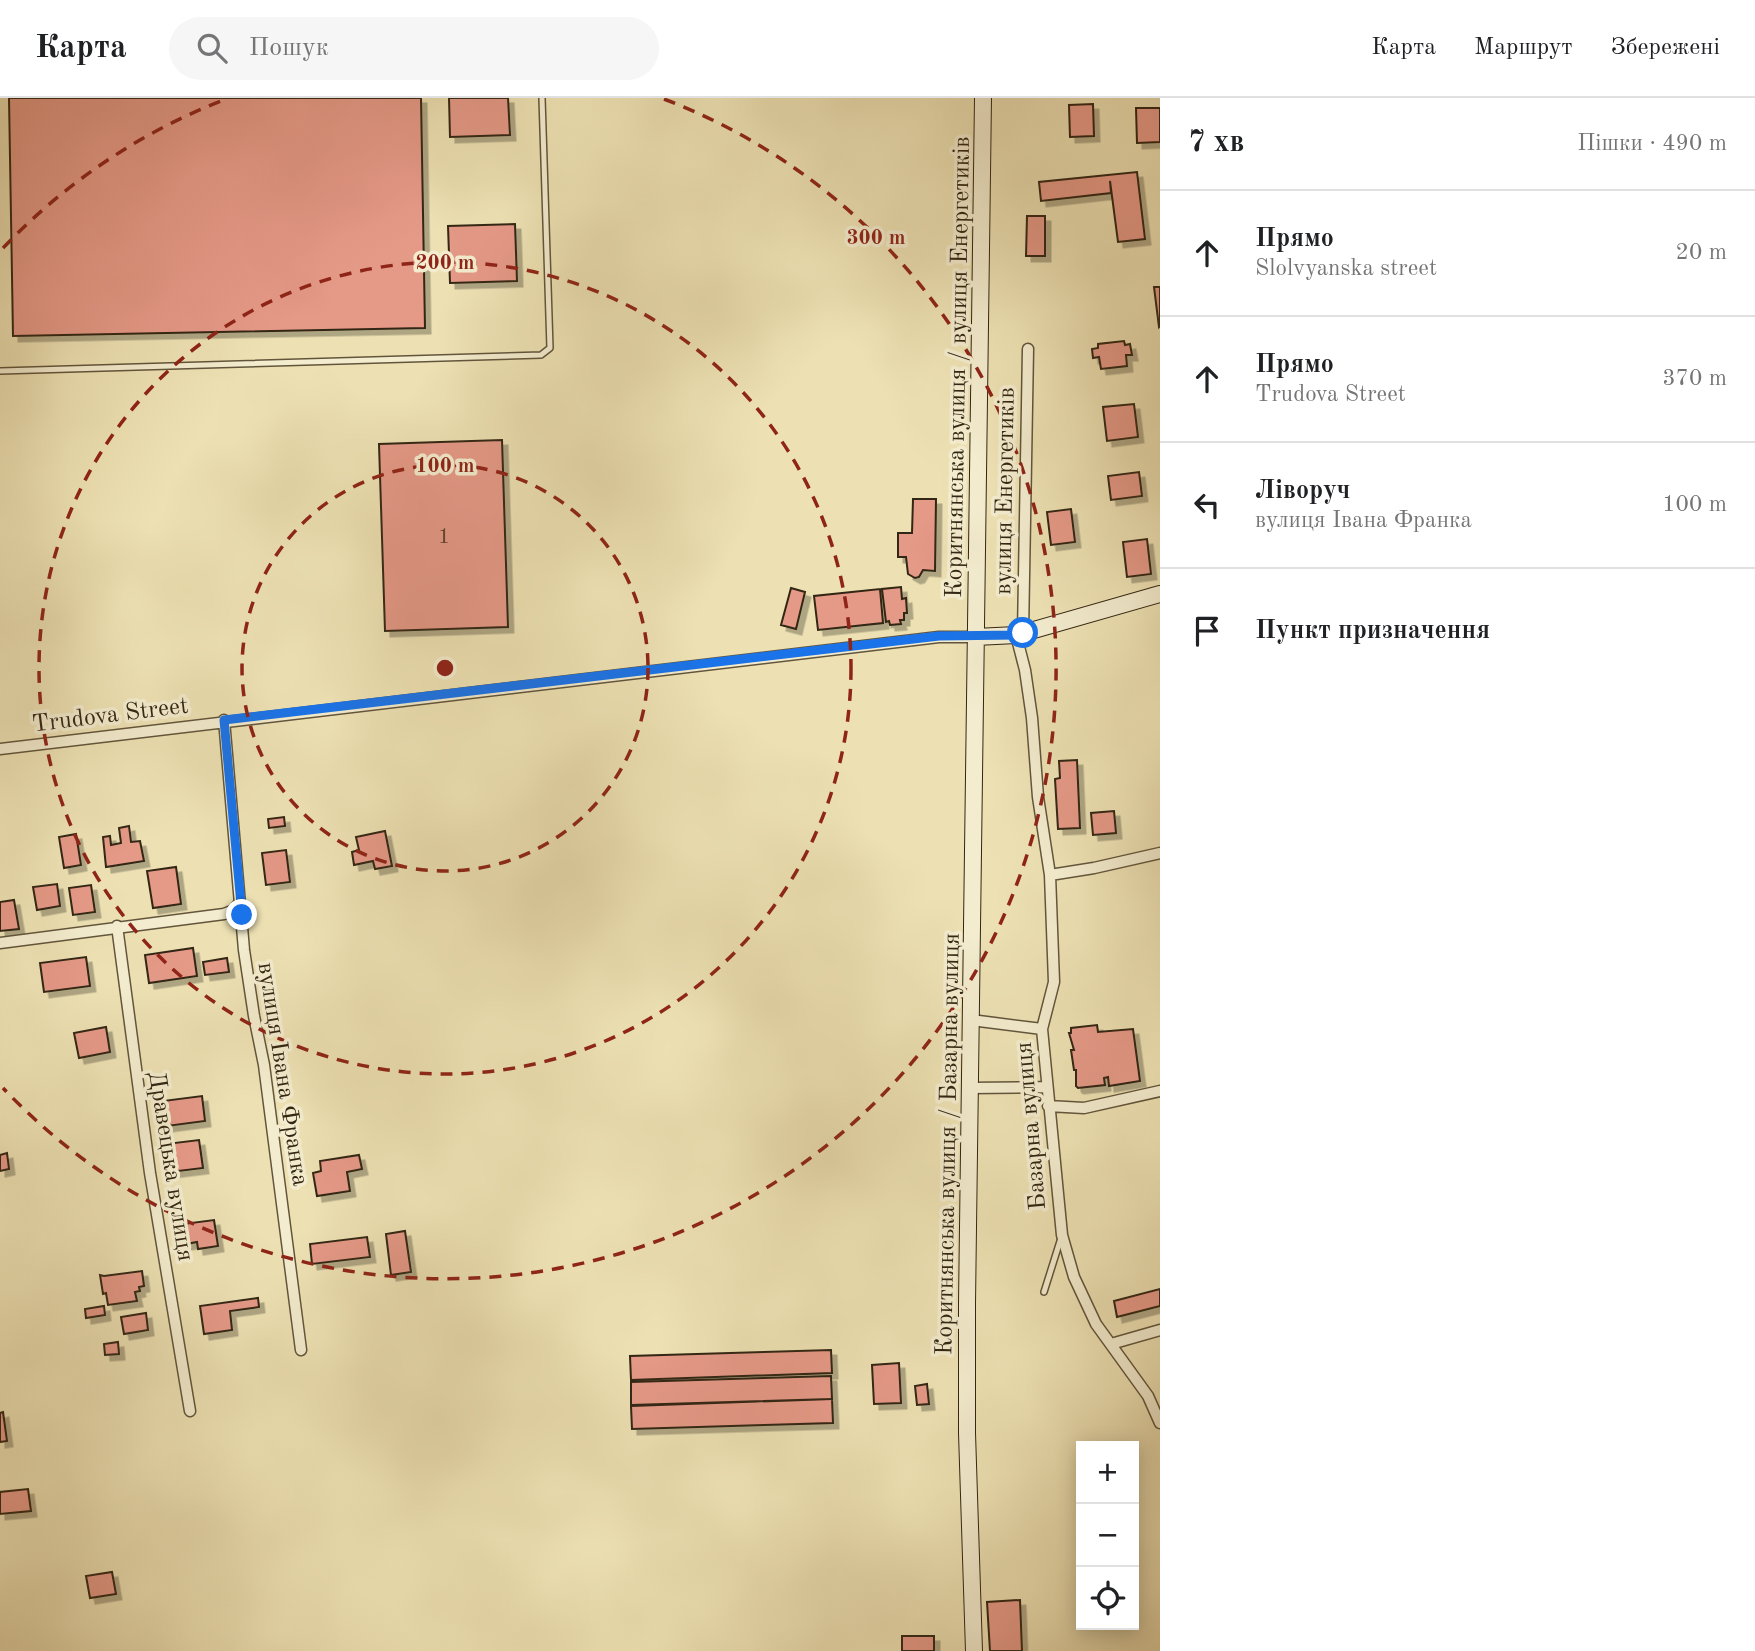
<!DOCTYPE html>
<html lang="uk">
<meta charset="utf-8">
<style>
body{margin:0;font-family:"Old Standard TT",serif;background:#f6f6f6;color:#202124}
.controls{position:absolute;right:21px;bottom:21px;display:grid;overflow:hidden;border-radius:0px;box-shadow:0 4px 18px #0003}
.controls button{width:63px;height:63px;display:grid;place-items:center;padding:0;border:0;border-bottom:2px solid #e0e0e0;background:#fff;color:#202124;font:35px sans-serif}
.stop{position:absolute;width:21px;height:21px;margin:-16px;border:5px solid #1a73e8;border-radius:50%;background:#fff}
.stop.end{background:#1a73e8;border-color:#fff;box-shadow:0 2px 7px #0008}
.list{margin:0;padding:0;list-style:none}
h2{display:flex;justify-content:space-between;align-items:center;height:91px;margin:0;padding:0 28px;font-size:30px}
h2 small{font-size:23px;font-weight:400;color:#757577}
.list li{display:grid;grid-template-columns:46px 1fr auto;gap:21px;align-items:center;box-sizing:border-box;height:126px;padding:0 28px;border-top:2px solid #e0e0e0}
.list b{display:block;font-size:26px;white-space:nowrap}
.list p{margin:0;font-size:23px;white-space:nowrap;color:#757577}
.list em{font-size:23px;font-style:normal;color:#757577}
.icon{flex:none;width:38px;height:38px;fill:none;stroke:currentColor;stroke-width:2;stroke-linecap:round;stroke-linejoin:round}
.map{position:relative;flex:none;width:1160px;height:1553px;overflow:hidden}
header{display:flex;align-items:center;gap:42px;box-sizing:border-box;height:98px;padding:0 35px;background:#fff;border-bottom:2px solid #e0e0e0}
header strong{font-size:33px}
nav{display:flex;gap:38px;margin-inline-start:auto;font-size:24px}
.search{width:490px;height:63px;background:#f6f6f6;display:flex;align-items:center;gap:18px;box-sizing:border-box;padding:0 24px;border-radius:38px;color:#757577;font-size:26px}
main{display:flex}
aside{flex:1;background:#fff}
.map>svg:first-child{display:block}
.building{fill:#e59987;stroke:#332613;stroke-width:2;filter:url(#shadow)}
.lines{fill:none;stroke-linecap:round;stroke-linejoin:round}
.lane-casing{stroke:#62553b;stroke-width:8}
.street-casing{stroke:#62553b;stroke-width:13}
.secondary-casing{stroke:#332613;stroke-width:18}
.lane{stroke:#f3ecce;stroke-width:5}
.street{stroke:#f3ecce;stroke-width:10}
.secondary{stroke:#f3ecce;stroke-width:16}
.route{stroke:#1a73e8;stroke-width:9}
.ring{fill:none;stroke:#8f2418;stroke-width:3.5;stroke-dasharray:12 9}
.labels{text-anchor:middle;stroke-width:7;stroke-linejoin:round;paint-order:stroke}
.number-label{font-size:21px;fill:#604330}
.street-label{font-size:24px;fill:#332613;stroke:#f3ecce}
.centre{fill:#8f2418;stroke:#f3ecce;stroke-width:3.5}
.ring-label{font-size:21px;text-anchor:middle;font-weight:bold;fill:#8f2418;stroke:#f3ecce;stroke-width:7;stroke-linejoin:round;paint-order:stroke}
</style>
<header>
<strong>Карта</strong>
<div class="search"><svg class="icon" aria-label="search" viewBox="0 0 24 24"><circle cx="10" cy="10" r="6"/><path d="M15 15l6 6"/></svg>Пошук</div>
<nav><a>Карта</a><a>Маршрут</a><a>Збережені</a></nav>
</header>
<main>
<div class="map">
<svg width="1160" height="1553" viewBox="0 0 1160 1553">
<defs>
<filter id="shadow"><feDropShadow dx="5.5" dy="5.5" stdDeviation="0" flood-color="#0004"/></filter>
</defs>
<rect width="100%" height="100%" fill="#ede1b3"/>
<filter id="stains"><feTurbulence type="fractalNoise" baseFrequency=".00286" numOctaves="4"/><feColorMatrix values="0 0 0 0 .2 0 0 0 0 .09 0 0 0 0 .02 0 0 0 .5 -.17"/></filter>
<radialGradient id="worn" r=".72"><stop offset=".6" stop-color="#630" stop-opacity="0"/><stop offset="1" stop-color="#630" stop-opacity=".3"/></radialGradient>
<path class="building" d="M9,0H421L425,230L13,238Z
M449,0H508L510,37L450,39Z
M1093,6L1094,38L1070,39L1069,7Z
M1136,10H1160V44L1137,45Z
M1137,74L1145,141L1118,144L1110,83L1111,95L1041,103L1039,84Z
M1027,118H1045V158H1026Z
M515,126L517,183L450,185L448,128Z
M1154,189H1160V228L1159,229Z
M1124,243L1125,247L1130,246L1132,257H1126L1127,268L1101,271L1099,259L1093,260L1092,251L1098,250V246Z
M1134,306L1138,339L1107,343L1103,309Z
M502,342L508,529L385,533L379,346Z
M1139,374L1142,398L1111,402L1108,378Z
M913,401H936L935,473L923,472L919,479L915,480L908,476L906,459H898V435H912Z
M1071,411L1075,444L1051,447L1047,414Z
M1147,441L1151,476L1127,479L1123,444Z
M901,489L902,501L906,500L907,515H904V522H900L901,526L890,527L889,523L886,524L882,491Z
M791,490L805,494L796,531L781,527Z
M880,491L883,525L818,532L814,498Z
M1077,662L1080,730L1058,731L1055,681L1060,680L1059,663Z
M1114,713L1116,735L1093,737L1091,715Z
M284,719L285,728L269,730L268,721Z
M129,728L131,744L140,743L144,763L106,769L103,739L110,738L111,747L121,745L119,730Z
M385,733L392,768L375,771L373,763L354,767L352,754L359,752L356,739Z
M76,736L81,767L64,770L59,739Z
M286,752L290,784L266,787L262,755Z
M176,769L181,806L153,810L147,773Z
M57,786L60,808L37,812L33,789Z
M91,787L95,814L73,817L69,790Z
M14,802L19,831L0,833V804Z
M193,850L197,878L149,885L145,857Z
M86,859L90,888L44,894L40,865Z
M227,860L229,874L205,877L203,864Z
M1097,927L1098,934L1133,931L1140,983L1109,988L1108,979L1104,980L1105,987L1078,990L1076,988V972H1074L1071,952H1074L1069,935H1071V930Z
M106,929L110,954L79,960L74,935Z
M202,998L205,1023L167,1028L163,1003Z
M199,1042L203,1070L170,1074L166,1046Z
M7,1055L9,1071L0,1073V1057Z
M359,1057L362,1071L347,1074L350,1093L317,1098L313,1075L321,1073L320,1063Z
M214,1122L218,1148L198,1151L197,1144L186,1146L183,1126Z
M405,1133L411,1174L391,1177L386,1136Z
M367,1139L370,1159L312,1166L310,1146Z
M142,1173L144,1188L139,1189L140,1193L135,1194L137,1203L108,1207L106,1195L103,1196L100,1177L104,1178Z
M1160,1191V1208L1117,1219L1114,1203Z
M258,1200L259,1209L230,1213L232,1232L204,1236L200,1208Z
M104,1208L105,1217L86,1220L85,1211Z
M146,1215L148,1232L124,1236L121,1219Z
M118,1244L119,1256L105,1257L104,1246Z
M831,1252L832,1275L631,1282L630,1258Z
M899,1265L901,1305L874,1306L872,1267Z
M831,1278L832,1301L631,1307V1284Z
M927,1286L929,1306L917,1307L915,1288Z
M832,1301L833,1325L632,1331L631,1308Z
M3,1314L7,1343L0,1344V1315Z
M28,1391L31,1413L0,1416V1394Z
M112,1474L116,1496L90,1500L86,1478Z
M1020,1502L1022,1553H990L987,1504Z
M902,1538H934V1553H902Z"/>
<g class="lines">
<g class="lane-casing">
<path id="lane" d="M0,273L541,257L550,250L542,0
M1044,1194L1061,1140"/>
</g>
<g class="street-casing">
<path id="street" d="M1023,535L1028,251
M1016,537L1025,572L1032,620L1038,699L1050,777L1054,884L1042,931L1062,1137L1074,1179L1096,1226L1148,1298L1160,1325
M224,622L244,852L254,918L264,967L301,1252
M0,651L939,539H976
M1050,777L1094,770L1160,755
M117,828L150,1075L190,1313
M0,845L224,816L234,812L240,804
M971,922L1042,931
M970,990L1047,989
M1048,1008L1084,1010L1160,993
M1111,1246L1160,1232"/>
</g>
<g class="secondary-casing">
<path id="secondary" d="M976,539L1016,537L1160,496
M974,1553L967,1335V1205L983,0"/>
</g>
<use href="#lane" class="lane"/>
<use href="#street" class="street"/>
<use href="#secondary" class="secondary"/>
</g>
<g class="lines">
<path class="route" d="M242,817L224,622L939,538L1016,537L1023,535"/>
</g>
<g class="ring">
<circle cx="445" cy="570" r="203"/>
<circle cx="445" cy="570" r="406"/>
<path d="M3 150A610 610 0 0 1 226 1M664 1A610 610 0 1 1 3 990"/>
</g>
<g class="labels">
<g class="number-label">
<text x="444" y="445">1</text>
</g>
<g class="street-label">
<text transform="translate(957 269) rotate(-89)" y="8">Коритнянська вулиця / вулиця Енергетиків</text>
<text transform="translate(1004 393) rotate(-89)" y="8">вулиця Енергетиків</text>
<text transform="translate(110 616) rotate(-7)" y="8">Trudova Street</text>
<text transform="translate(284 976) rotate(81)" y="8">вулиця Івана Франка</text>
<text transform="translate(1030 1028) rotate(-95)" y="8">Базарна вулиця</text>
<text transform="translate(947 1046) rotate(-89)" y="8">Коритнянська вулиця / Базарна вулиця</text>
<text transform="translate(172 1068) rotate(81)" y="8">Дравецька вулиця</text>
</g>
</g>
<circle cx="445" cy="570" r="10" class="centre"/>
<g class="ring-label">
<text x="876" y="146">300 m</text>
<text x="445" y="171">200 m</text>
<text x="445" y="374">100 m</text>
</g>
<rect width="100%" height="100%" filter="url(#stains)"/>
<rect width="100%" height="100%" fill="url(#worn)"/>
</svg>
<div class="controls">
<button>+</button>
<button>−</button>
<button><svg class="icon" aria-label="locate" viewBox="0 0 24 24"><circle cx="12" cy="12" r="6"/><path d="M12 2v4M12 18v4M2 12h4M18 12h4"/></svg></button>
</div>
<div class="stop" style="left:1023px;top:535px"></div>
<div class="stop end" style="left:242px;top:817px"></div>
</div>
<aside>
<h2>7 хв<small>Пішки · 490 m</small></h2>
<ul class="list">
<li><svg class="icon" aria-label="ahead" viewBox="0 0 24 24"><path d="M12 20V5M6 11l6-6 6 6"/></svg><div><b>Прямо</b><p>Slolvyanska street</p></div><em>20 m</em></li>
<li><svg class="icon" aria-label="ahead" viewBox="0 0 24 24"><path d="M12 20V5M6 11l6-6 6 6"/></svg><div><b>Прямо</b><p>Trudova Street</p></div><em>370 m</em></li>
<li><svg class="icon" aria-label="left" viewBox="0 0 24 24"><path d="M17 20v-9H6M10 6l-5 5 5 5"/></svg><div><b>Ліворуч</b><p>вулиця Івана Франка</p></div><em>100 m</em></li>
<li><svg class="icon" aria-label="arrive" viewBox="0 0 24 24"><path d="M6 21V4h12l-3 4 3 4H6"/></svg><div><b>Пункт призначення</b></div></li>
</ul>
</aside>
</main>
